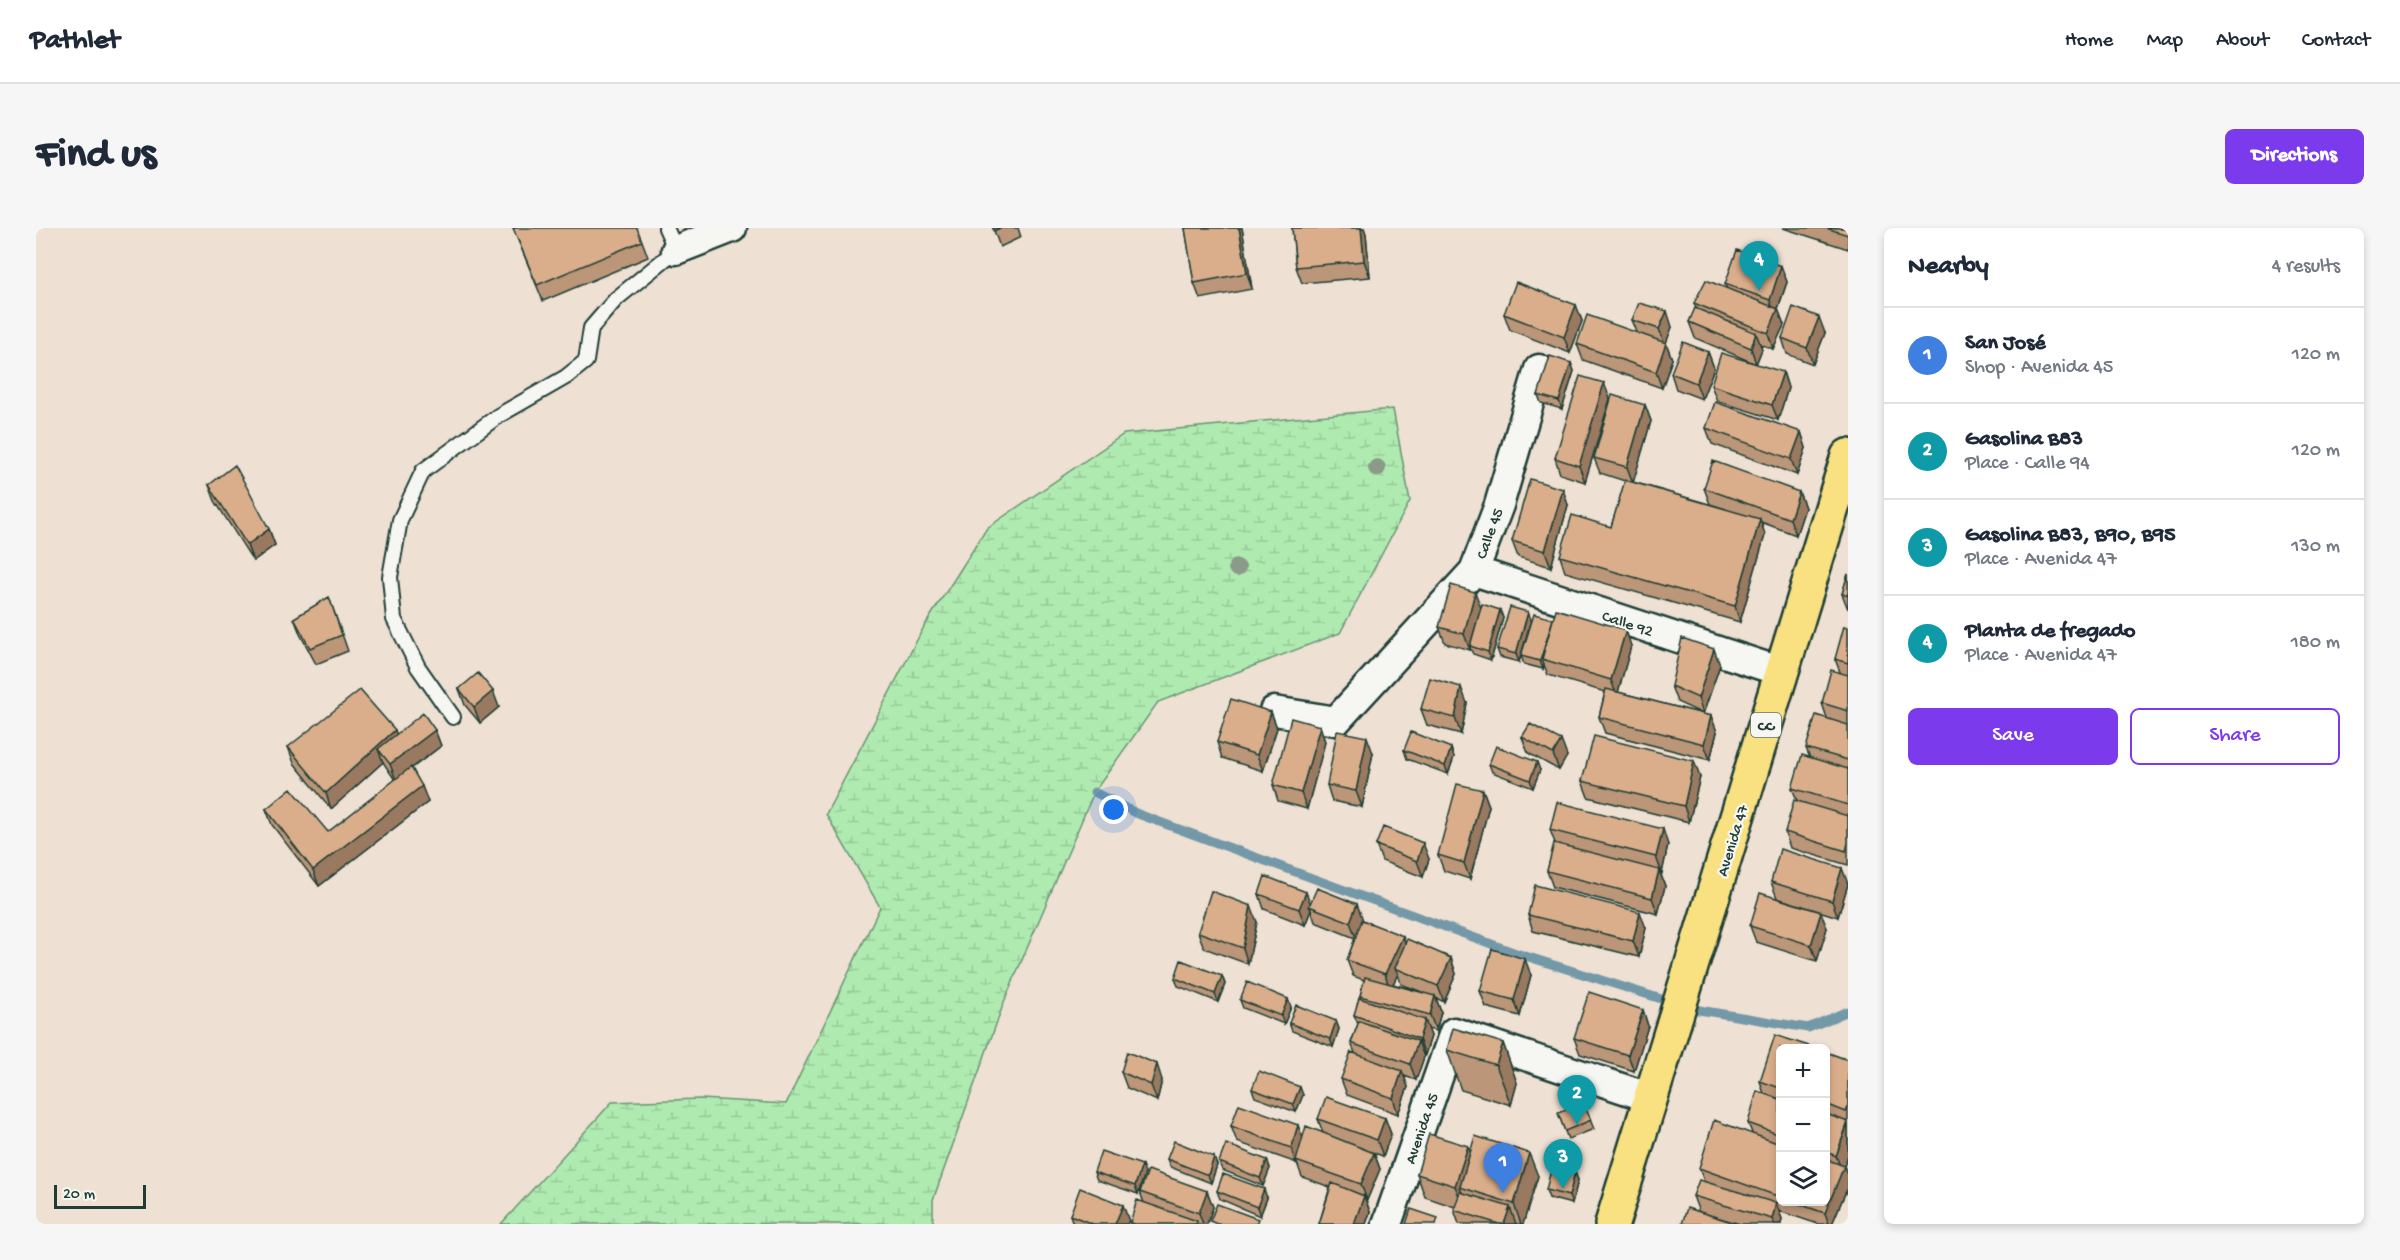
<!DOCTYPE html>
<meta charset="utf-8">
<style>
body{margin:0;font-family:"Gochi Hand",sans-serif;background:#f6f6f7;color:#1f2937}
.controls{position:absolute;right:18px;bottom:18px;display:grid;overflow:hidden;border-radius:9px;box-shadow:0 3px 9px #0003}
.controls button{width:54px;height:54px;display:grid;place-items:center;padding:0;border:0;border-bottom:2px solid #e0e1e3;background:#fff;color:#1f2937;font:30px sans-serif}
.scale{position:absolute;left:18px;bottom:15px;width:92px;box-sizing:border-box;padding-left:6px;border:3px solid #1f3d34;border-top:0;font-size:16px;line-height:21px;white-space:nowrap;color:#1f3d34;-webkit-text-stroke:4px #f6f6f2;paint-order:stroke}
.you{position:absolute;left:1078px;top:582px;width:21px;height:21px;margin:-15px;border:4px solid #fff;border-radius:50%;background:#1a73e8;box-shadow:0 0 0 9px #1a73e833}
.badge{display:grid;place-items:center;width:39px;height:39px;border-radius:50%;background:#7c3aed;color:#fff;font-size:20px;font-weight:700}
.pin{position:absolute;translate:-50% -50px;filter:drop-shadow(0 2px 3px #0008)}
.pin::after{content:'';position:absolute;top:32px;width:21px;height:18px;background:inherit;clip-path:polygon(0 0,100% 0,50% 100%)}
.list{margin:0;padding:0;list-style:none}
h2{display:flex;justify-content:space-between;align-items:center;height:78px;margin:0;padding:0 24px;font-size:26px}
h2 small{font-size:20px;font-weight:400;color:#747a83}
.list li{display:grid;grid-template-columns:39px 1fr auto;gap:18px;align-items:center;box-sizing:border-box;height:96px;padding:0 24px;border-top:2px solid #e0e1e3}
.list b{display:block;font-size:22px;white-space:nowrap}
.list p{margin:0;font-size:20px;white-space:nowrap;color:#747a83}
.list em{font-size:20px;font-style:normal;color:#747a83}
.actions{display:flex;gap:12px;padding:18px 24px}
.actions a{flex:1;padding:14px 0;border:2px solid #7c3aed;border-radius:9px;text-align:center;font-size:21px;color:#7c3aed}
.actions .main{background:#7c3aed;color:#fff}
.icon{flex:none;width:33px;height:33px;fill:none;stroke:currentColor;stroke-width:2;stroke-linecap:round;stroke-linejoin:round}
.map{position:relative;flex:none;width:1812px;height:996px;overflow:hidden;border-radius:9px}
header{display:flex;align-items:center;gap:36px;box-sizing:border-box;height:84px;padding:0 30px;background:#fff;border-bottom:2px solid #e0e1e3}
header strong{font-size:28px}
nav{display:flex;gap:33px;margin-inline-start:auto;font-size:21px}
.intro{display:flex;align-items:center;justify-content:space-between;box-sizing:border-box;height:144px;padding:0 36px}
h1{margin:0;font-size:42px}
.button{padding:15px 27px;border-radius:9px;background:#7c3aed;color:#fff;font-size:21px;font-weight:700}
main{display:flex;gap:36px;padding:0 36px}
aside{flex:1;background:#fff;border-radius:9px;box-shadow:0 3px 9px #0003}
.map>svg:first-child{display:block}
.wetland{fill:url(#wetland-marsh);stroke:#679472;stroke-width:1.5}
.lines{fill:none;stroke-linecap:round;stroke-linejoin:round}
.stream{stroke:#7398a8;stroke-width:9}
.service-casing{stroke:#1f3d34;stroke-width:18}
.minor-casing{stroke:#1f3d34;stroke-width:33}
.primary-casing{stroke:#1f3d34;stroke-width:38}
.service{stroke:#f6f6f2;stroke-width:14}
.minor{stroke:#f6f6f2;stroke-width:28}
.primary{stroke:#f9e181;stroke-width:33}
.tree{fill:#8c9a89}
.wall{fill:#bb9678;stroke:#1f3d34;stroke-width:1.5;fill-rule:evenodd}
.shaded-wall{fill:#997a61;stroke:#1f3d34;stroke-width:1.5}
.building{fill:#daae8b;stroke:#1f3d34;stroke-width:1.5}
.labels{text-anchor:middle;stroke-width:4.5;stroke-linejoin:round;paint-order:stroke}
.shield{fill:#f6f6f2;stroke:#60746d;stroke-width:1.5}
.shield-label{font-size:15px;font-weight:bold;fill:#1f3d34}
.street-label{font-size:16px;fill:#1f3d34;stroke:#f6f6f2}
</style>
<header>
<strong>Pathlet</strong>
<nav><a>Home</a><a>Map</a><a>About</a><a>Contact</a></nav>
</header>
<div class="intro"><h1>Find us</h1><a class="button">Directions</a></div>
<main>
<div class="map">
<svg width="1812" height="996" viewBox="0 0 1812 996">
<defs>
<pattern id="wetland-marsh" width="20" height="14" patternUnits="userSpaceOnUse" patternTransform="scale(1.5)"><rect width="20" height="14" fill="#afebb0"/><path d="M1 5h8M5 5V1M11 12h8M15 12V8" fill="none" stroke="#96ca98"/></pattern>
</defs>
<rect width="100%" height="100%" fill="#eee0d3"/>
<filter id="ink" filterUnits="userSpaceOnUse"><feTurbulence type="fractalNoise" baseFrequency=".0167" numOctaves="2"/><feDisplacementMap in="SourceGraphic" scale="12" xChannelSelector="R" yChannelSelector="G"/><feConvolveMatrix kernelMatrix="1 2 1 2 8 2 1 2 1" color-interpolation-filters="sRGB"/></filter>
<g filter="url(#ink)">
<path class="wetland" d="M1357,181L1374,273L1304,405L1122,474L1058,564L968,774L897,972V996H465L576,874L665,871L750,876L844,679L790,586L889,397L951,300L1088,206Z"/>
<g class="lines">
<path class="stream" d="M1058,564L1102,586L1480,725L1657,781L1772,800L1812,783"/>
<g class="service-casing">
<path id="service" d="M417,489L382,439L358,391L354,349L364,292L387,243L462,188L530,149L550,133L555,100L580,71L640,22L630,0"/>
</g>
<g class="minor-casing">
<path id="minor" d="M640,22L696,0
M1438,343L1746,444
M1238,483L1300,493L1438,343L1463,277L1503,141
M1351,996L1418,804L1615,870"/>
</g>
<g class="primary-casing">
<path id="primary" d="M1576,996L1812,228"/>
</g>
<use href="#service" class="service"/>
<use href="#minor" class="minor"/>
<use href="#primary" class="primary"/>
</g>
<g class="tree">
<circle cx="1341" cy="240" r="9"/>
<circle cx="1201" cy="340" r="9"/>
</g>
<path class="wall" d="M477,0L606,13L612,29L507,73Z
M957,0H982L985,9L964,19Z
M1149,0H1206L1216,61L1164,71L1158,55Z
M1256,0H1328L1330,6L1334,49L1266,55L1260,39Z
M1747,0H1812V21Z
M1745,38L1751,54L1742,81L1748,97L1737,121L1724,116L1726,121L1720,136L1659,110L1653,94L1660,80L1658,75L1691,61L1689,56Z
M1540,77L1546,93L1534,125L1474,102L1468,86Z
M1596,92L1636,99L1630,115L1636,131L1626,160L1547,132L1541,116L1601,104Z
M1789,105L1777,136L1751,126L1746,110Z
M1672,124L1678,140L1666,171L1640,161L1635,145Z
M1535,135L1538,143L1526,181L1505,175L1502,167Z
M1747,144L1752,160L1742,192L1681,173L1675,157Z
M1574,171L1549,254L1524,246L1519,230Z
M1609,177L1615,193L1597,254L1690,281L1674,276L1668,260L1763,264L1769,280L1760,307L1725,294L1729,307L1704,394L1529,344L1524,328L1575,299L1589,253L1564,245L1558,230Z
M1670,200L1765,204L1770,220L1761,247L1676,216Z
M173,257L233,301L239,317L217,333L179,273Z
M1532,277L1515,339L1482,329L1476,313Z
M1812,346V381L1806,366Z
M293,369L312,423L280,436L264,406L258,390Z
M1445,380L1464,382L1467,390L1455,432L1437,426L1434,420V422L1409,415L1403,399Z
M1492,384L1495,392L1483,434L1464,429L1461,421Z
M1812,399V637L1754,620L1749,604L1761,572L1756,560L1774,530L1770,520L1791,490L1786,475L1804,444L1799,431Z
M1595,418L1582,464L1675,488L1681,504L1674,532L1569,505L1563,489L1569,464L1512,447L1508,437L1507,441L1488,436L1485,428Z
M1684,437L1667,486L1641,474L1635,458Z
M423,461L463,479L444,495L429,477Z
M1431,475L1425,506L1391,497L1385,481Z
M1235,484L1241,500L1227,543L1186,530L1181,514Z
M1284,498L1289,514L1271,581L1242,573L1237,557Z
M399,502L405,518L376,540L392,574L283,658L236,597L230,581L292,604L359,552L347,534L295,581L258,535L252,519Z
M1486,509L1531,528L1523,542L1492,525Z
M1368,522L1418,529L1412,546L1371,531Z
M1337,525L1326,579L1296,573L1291,557Z
M1453,536L1504,542L1497,560L1456,544Z
M1664,549L1653,594L1552,569L1546,553Z
M1447,562L1453,578L1434,651L1408,643L1402,627Z
M1514,602L1632,617L1626,645L1624,644L1629,658L1622,686L1517,659L1511,643L1519,615Z
M1340,617L1393,631L1387,649L1346,633Z
M1735,654L1812,656L1802,689L1741,670Z
M1223,666L1274,676L1327,692L1369,716L1415,730L1420,746L1408,774L1400,770L1405,784L1400,803L1392,801L1395,808L1389,827L1387,826L1388,829L1380,852L1368,848L1372,859L1362,886L1311,867L1305,851L1319,825L1315,815L1322,796L1318,787L1325,771L1324,768L1328,752L1317,748L1311,732L1319,710L1279,694L1275,682L1269,697L1228,681ZM1362,746L1365,756L1386,764L1357,756Z
M1492,687L1610,700L1603,729L1497,703Z
M1221,694L1212,736L1168,720L1162,704Z
M1714,698L1791,700L1781,733L1720,714Z
M1495,747L1484,788L1450,779L1444,763Z
M1186,748L1189,756L1182,774L1142,758L1139,750Z
M1204,772L1255,779L1248,796L1207,780Z
M1607,782L1612,798L1598,843L1544,826L1538,810Z
M1300,793L1303,801L1297,819L1256,803L1253,795Z
M1467,815L1481,855L1475,877L1425,862L1411,822Z
M1744,820V974H1790V824L1812,832V927L1808,938L1812,949V958L1796,996H1782L1743,983L1746,991L1745,996H1704L1663,984L1657,968L1668,953L1663,940L1716,905L1712,895L1728,866L1724,853Z
M1085,844L1126,852L1121,873L1091,860Z
M1216,861L1267,867L1260,884L1219,869Z
M1547,875L1558,901L1532,911L1522,885Z
M1349,890L1355,906L1347,928L1338,925L1344,941L1331,972H1330L1334,984L1330,996H1283L1294,959L1266,949L1261,935L1201,914L1195,898L1267,910L1287,905L1282,891Z
M1432,918L1434,925L1502,948L1487,996H1423L1418,982L1419,979L1389,969L1381,946Z
M1131,931L1181,937L1175,955L1134,939Z
M1231,932L1234,940L1227,958L1186,942L1183,934Z
M1106,937L1109,945L1102,966L1061,952L1058,944Z
M1539,944L1542,952L1536,976L1513,970L1510,962Z
M1171,963L1177,979L1171,996H1094V995L1108,975L1104,964Z
M1181,963L1231,970L1224,988L1184,971Z
M1034,987L1093,993L1091,996H1037Z"/>
<path class="shaded-wall" d="M1203,0H1206L1216,61L1211,45Z
M1325,0H1328L1330,6L1334,49L1328,33Z
M1745,38L1751,54L1741,83L1742,81L1748,97L1737,121L1732,105L1739,88L1734,72Z
M1540,77L1546,93L1534,125L1528,109Z
M1631,83L1636,99L1630,115L1636,131L1626,160L1620,144L1629,117L1623,101Z
M1783,89L1789,105L1777,136L1771,120Z
M1720,105L1726,121L1720,136L1715,120Z
M1672,124L1678,140L1666,171L1660,155Z
M1535,135L1538,143L1526,181L1523,173Z
M1747,144L1752,160L1742,192L1736,177Z
M1568,155L1574,171L1549,254L1543,238Z
M1609,177L1615,193L1597,255L1591,239Z
M1765,204L1770,220L1761,247L1755,231Z
M1527,261L1532,277L1515,339L1509,323Z
M1763,264L1769,280L1760,307L1754,291Z
M1724,291L1729,307L1704,394L1699,378Z
M233,301L239,317L217,333L211,317Z
M1439,364L1445,380L1434,418V422L1428,406Z
M1464,382L1467,390L1455,432L1452,424Z
M1492,384L1495,392L1483,434L1480,426Z
M1517,391L1520,399L1506,431L1508,437L1507,441L1504,433Z
M1590,402L1595,418L1581,468L1575,452Z
M1678,421L1684,437L1667,486L1662,470Z
M1425,459L1431,475L1425,506L1419,490Z
M457,463L463,479L444,495L438,479Z
M1235,484L1241,500L1227,543L1221,527Z
M1675,488L1681,504L1674,532L1668,516Z
M1284,498L1289,514L1271,581L1265,565Z
M359,502L364,518L342,521L347,534L295,581L290,565Z
M399,502L405,518L360,552L354,536Z
M1331,509L1337,525L1326,579L1320,563Z
M1525,512L1531,528L1523,542L1517,526Z
M1415,520L1418,529L1412,546L1409,538Z
M1658,533L1664,549L1653,594L1648,578Z
M1501,534L1504,542L1497,560L1494,552Z
M386,558L392,574L283,658L277,642Z
M1447,562L1453,578L1434,651L1428,635Z
M1627,601L1632,617L1626,645L1620,629Z
M1387,615L1393,631L1387,649L1381,633Z
M1806,640L1812,656L1802,689L1796,673Z
M1623,642L1629,658L1622,686L1616,670Z
M1270,664L1276,679L1273,678L1275,682L1269,697L1263,681Z
M1321,676L1327,692L1320,710L1314,694Z
M1215,678L1221,694L1212,736L1207,720Z
M1604,684L1610,700L1603,729L1597,713Z
M1785,684L1791,700L1781,733L1775,717Z
M1367,708L1372,724L1359,740L1362,746L1354,762L1349,746Z
M1415,730L1420,746L1408,774L1402,758Z
M1489,731L1495,747L1484,788L1478,772Z
M1186,748L1189,756L1182,774L1179,766Z
M1399,768L1405,784L1400,803L1394,787Z
M1252,771L1255,779L1248,796L1245,788Z
M1607,782L1612,798L1598,843L1592,827Z
M1389,792L1395,808L1389,827L1383,811Z
M1300,793L1303,801L1297,819L1294,811Z
M1382,813L1388,829L1380,852L1374,836Z
M1467,815L1481,855L1475,877L1460,837Z
M1121,836L1126,852L1121,873L1115,857Z
M1366,843L1372,859L1362,886L1357,870Z
M1264,859L1267,867L1260,884L1257,876Z
M1349,890L1355,906L1347,928L1341,912Z
M1812,896V927L1808,938L1812,949V958L1796,996H1793L1789,985L1806,943L1800,928Z
M1262,897L1268,913L1260,933V936L1255,920Z
M1432,918L1440,941L1424,959L1430,976L1428,981L1419,958Z
M1338,925L1344,941L1331,972L1325,956Z
M1493,925L1502,948L1487,996H1485L1478,976Z
M1178,929L1181,937L1175,955L1172,947Z
M1231,932L1234,940L1227,958L1224,950Z
M1106,937L1109,945L1102,966L1099,958Z
M1539,944L1542,952L1536,976L1533,968Z
M1228,961L1231,970L1224,988L1221,979Z
M1171,963L1177,979L1171,996H1167L1163,985Z
M1328,968L1334,984L1330,996H1318Z
M1740,975L1746,991L1745,996H1738L1736,991Z
M1087,977L1093,993L1091,996H1079Z
M1474,979L1480,996H1468Z"/>
<path class="building" d="M477,0H601L606,13L501,57Z
M957,0H964L958,3Z
M1149,0H1203L1211,45L1158,55Z
M1256,0H1325L1328,33L1260,39Z
M1790,0H1812V7Z
M1701,22L1745,38L1734,72L1689,56Z
M1670,52L1742,81L1732,105L1658,75Z
M1480,54L1540,77L1528,109L1468,86Z
M1603,75L1631,83L1623,101L1596,92Z
M1757,79L1783,89L1771,120L1746,110Z
M1659,80L1720,105L1715,120L1653,94Z
M1551,87L1630,115L1620,144L1541,116Z
M1647,114L1672,124L1660,155L1635,145Z
M1685,125L1747,144L1736,177L1675,157Z
M1514,128L1535,135L1523,173L1502,167Z
M1544,148L1568,155L1543,238L1519,230Z
M1576,167L1609,177L1591,239L1558,230Z
M1679,174L1765,204L1755,231L1670,200Z
M1677,233L1763,264L1754,291L1668,260Z
M199,237L233,301L211,317L173,257Z
M1494,251L1527,261L1509,323L1476,313Z
M1589,252L1724,291L1699,378L1524,328L1536,287L1575,299Z
M1812,346V367L1806,366Z
M1415,357L1439,364L1428,406L1403,399Z
M293,369L306,407L274,420L258,390Z
M1446,376L1464,382L1452,424L1434,418Z
M1474,379L1492,384L1480,426L1461,421Z
M1520,381L1590,402L1575,452L1506,431Z
M1498,386L1517,391L1504,433L1485,428Z
M1808,398L1812,399V435L1799,431Z
M1646,410L1678,421L1662,470L1635,458Z
M1795,442L1812,447V483L1786,475Z
M442,445L457,463L438,479L423,461Z
M1394,450L1425,459L1419,490L1385,481Z
M1570,461L1675,488L1668,516L1563,489Z
M324,462L359,502L290,565L252,519Z
M1195,471L1235,484L1221,527L1181,514Z
M387,485L399,502L354,536L342,521Z
M1780,487L1812,497V532L1770,520Z
M1255,490L1284,498L1265,565L1237,557Z
M1494,496L1525,512L1517,526L1486,509Z
M1301,503L1331,509L1320,563L1291,557Z
M1375,504L1415,520L1409,538L1368,522Z
M1558,508L1658,533L1648,578L1546,553Z
M1460,518L1501,534L1494,552L1453,536Z
M1766,527L1812,541V577L1756,560Z
M375,539L386,558L277,642L230,581L255,560L292,604Z
M1421,556L1447,562L1428,635L1402,627Z
M1758,572L1812,588V615L1810,623L1749,604Z
M1521,574L1627,601L1620,629L1514,602Z
M1347,599L1387,615L1381,633L1340,617Z
M1518,615L1623,642L1616,670L1511,643Z
M1744,621L1806,640L1796,673L1735,654Z
M1229,648L1270,664L1263,681L1223,666Z
M1499,657L1604,684L1597,713L1492,687Z
M1281,660L1321,676L1314,694L1273,678Z
M1175,663L1215,678L1207,720L1162,704Z
M1724,665L1785,684L1775,717L1714,698Z
M1326,692L1367,708L1349,746L1311,732Z
M1371,711L1415,730L1402,758L1359,740Z
M1456,721L1489,731L1478,772L1444,763Z
M1145,732L1186,748L1179,766L1139,750Z
M1329,749L1399,768L1394,787L1324,768Z
M1211,754L1252,771L1245,788L1204,772Z
M1553,764L1607,782L1592,827L1538,810Z
M1323,770L1389,792L1383,811L1318,787Z
M1260,777L1300,793L1294,811L1253,795Z
M1323,793L1382,813L1374,836L1315,815Z
M1417,800L1467,815L1460,837L1411,822Z
M1739,807L1779,820H1744V860L1724,853Z
M1091,824L1121,836L1115,857L1085,844Z
M1315,824L1366,843L1357,870L1305,851Z
M1790,824L1812,832V879L1810,884L1790,876Z
M1223,843L1264,859L1257,876L1216,861Z
M1721,863L1744,871V907L1712,895Z
M1290,869L1349,890L1341,912L1282,891Z
M1547,875L1555,892L1529,903L1522,885Z
M1203,876L1262,897L1255,920L1195,898Z
M1790,886L1812,894L1800,928L1790,924Z
M1678,892L1744,916V969L1663,940Z
M1270,898L1338,925L1325,956L1260,933Z
M1393,906L1432,918L1419,958L1381,946Z
M1439,908L1493,925L1478,976L1424,959Z
M1138,913L1178,929L1172,947L1131,931Z
M1190,916L1231,932L1224,950L1183,934Z
M1065,923L1106,937L1099,958L1058,944Z
M1790,931L1808,938L1789,985L1757,974H1790Z
M1516,938L1539,944L1533,968L1510,962Z
M1112,942L1171,963L1163,985L1104,964Z
M1187,946L1228,961L1221,979L1181,963Z
M1663,952L1740,975L1736,991L1657,968Z
M1296,955L1328,968L1318,996H1283Z
M1044,960L1087,977L1079,996H1057L1034,987Z
M1424,964L1474,979L1468,996H1463L1418,982Z
M1101,972L1161,993L1160,996H1098L1094,995Z
M1181,976L1222,991L1220,996H1181L1174,993Z
M1651,980L1702,996H1646Z
M1375,981L1402,990L1400,996H1370Z"/>
</g>
<g class="labels">
<rect class="shield" x="1715" y="485" width="30" height="24" rx="4.5"/>
<g class="shield-label">
<text x="1730" y="502">CC</text>
</g>
<g class="street-label">
<text transform="translate(1452 305) rotate(-70)" y="6">Calle 45</text>
<text transform="translate(1592 394) rotate(18)" y="6">Calle 92</text>
<text transform="translate(1695 612) rotate(-73)" y="6">Avenida 47</text>
<text transform="translate(1384 900) rotate(-71)" y="6">Avenida 45</text>
</g>
</g>
</svg>
<div class="controls">
<button>+</button>
<button>−</button>
<button><svg class="icon" aria-label="layers" viewBox="0 0 24 24"><path d="M12 4l9 5-9 5-9-5zM3 14l9 5 9-5"/></svg></button>
</div>
<div class="scale">20 m</div>
<div class="you"></div>
<div class="pin badge" style="left:1467px;top:965px;background:#3f7fe0">1</div>
<div class="pin badge" style="left:1541px;top:897px;background:#0f9aa8">2</div>
<div class="pin badge" style="left:1527px;top:961px;background:#0f9aa8">3</div>
<div class="pin badge" style="left:1723px;top:63px;background:#0f9aa8">4</div>
</div>
<aside>
<h2>Nearby<small>4 results</small></h2>
<ul class="list">
<li><span class="badge" style="background:#3f7fe0">1</span><div><b>San José</b><p>Shop · Avenida 45</p></div><em>120 m</em></li>
<li><span class="badge" style="background:#0f9aa8">2</span><div><b>Gasolina B83</b><p>Place · Calle 94</p></div><em>120 m</em></li>
<li><span class="badge" style="background:#0f9aa8">3</span><div><b>Gasolina B83, B90, B95</b><p>Place · Avenida 47</p></div><em>130 m</em></li>
<li><span class="badge" style="background:#0f9aa8">4</span><div><b>Planta de fregado</b><p>Place · Avenida 47</p></div><em>180 m</em></li>
</ul>
<div class="actions"><a class="main">Save</a><a>Share</a></div>
</aside>
</main>
